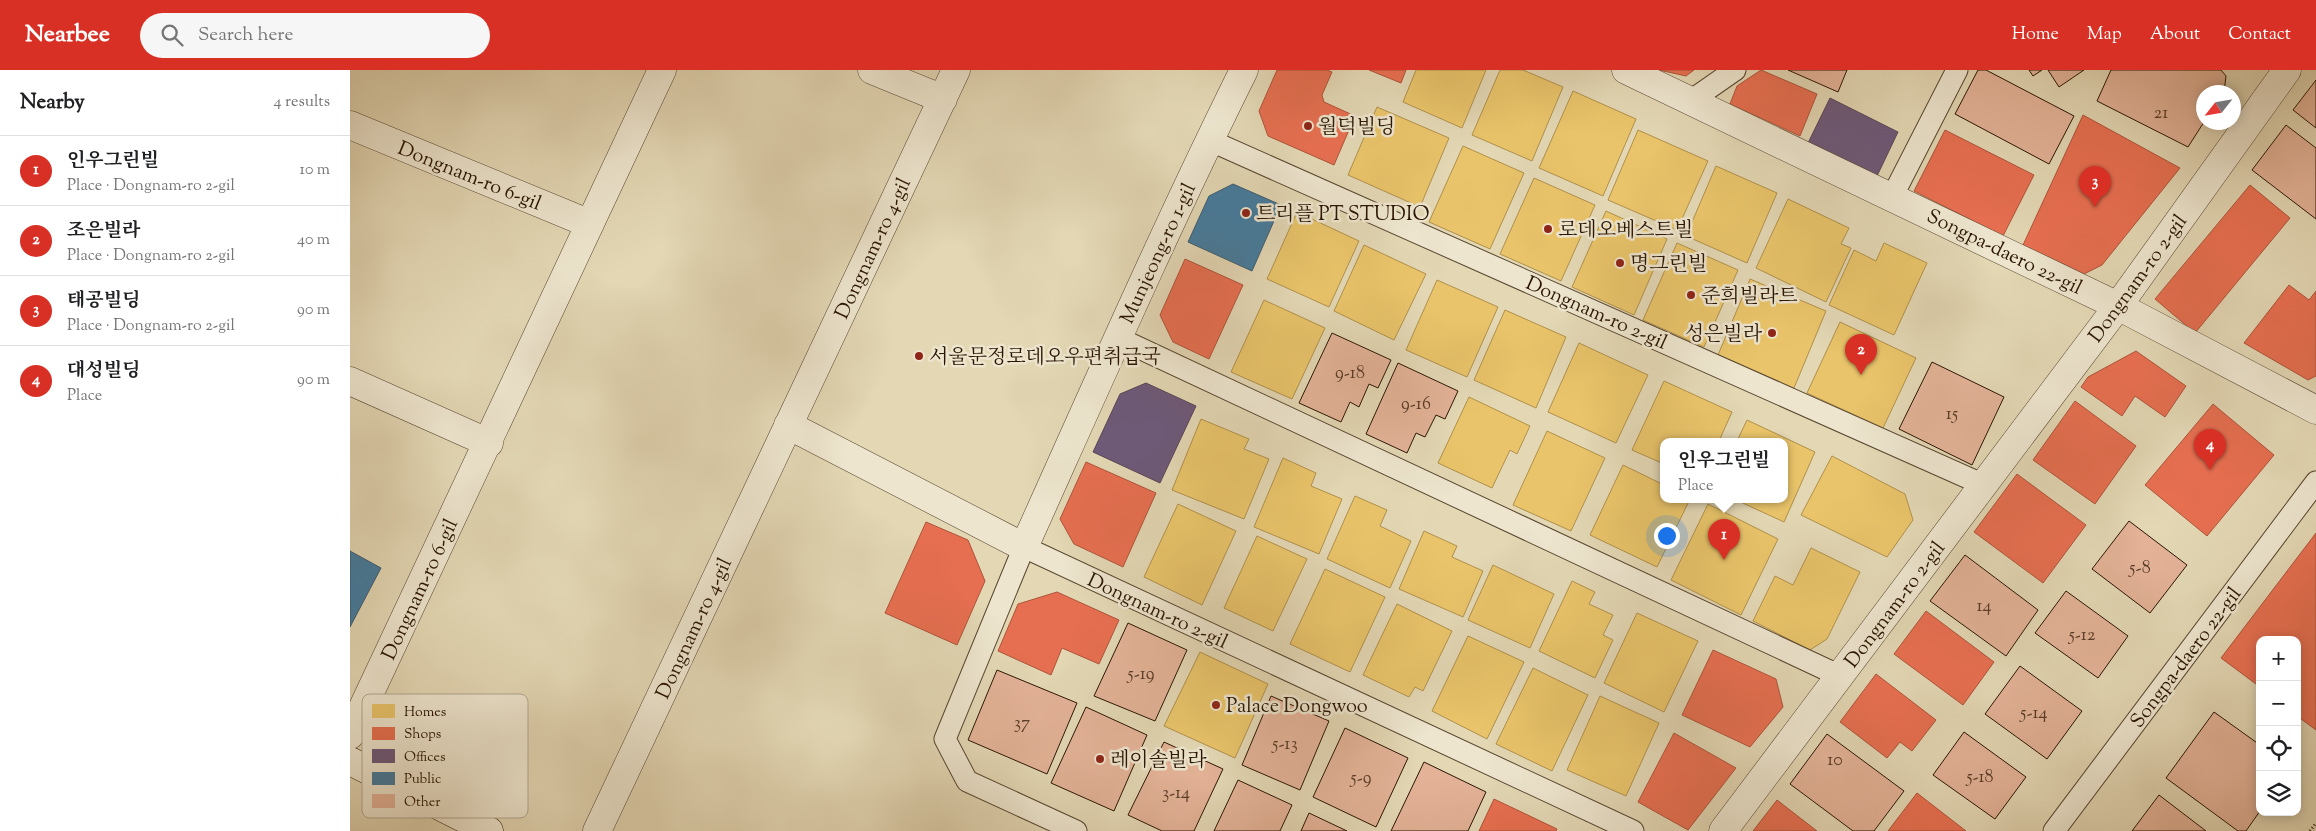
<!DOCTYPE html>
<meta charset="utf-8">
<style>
body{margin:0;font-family:"Sorts Mill Goudy","Noto Serif KR",serif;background:#f6f6f6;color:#202124}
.controls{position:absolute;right:15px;bottom:15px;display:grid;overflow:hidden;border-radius:10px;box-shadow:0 2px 12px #0003}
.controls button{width:45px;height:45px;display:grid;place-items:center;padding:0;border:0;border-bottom:1px solid #e0e0e0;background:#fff;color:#202124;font:25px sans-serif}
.compass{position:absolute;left:1846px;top:15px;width:45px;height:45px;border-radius:50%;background:#fff;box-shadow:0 2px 12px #0003;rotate:239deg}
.you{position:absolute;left:1316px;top:465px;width:18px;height:18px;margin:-12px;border:4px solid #fff;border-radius:50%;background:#1a73e8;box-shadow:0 0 0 8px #1a73e833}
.badge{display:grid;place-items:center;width:32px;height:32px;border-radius:50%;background:#d93025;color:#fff;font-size:16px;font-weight:700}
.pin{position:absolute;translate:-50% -41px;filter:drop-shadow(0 1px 2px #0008)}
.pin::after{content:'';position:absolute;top:26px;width:18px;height:15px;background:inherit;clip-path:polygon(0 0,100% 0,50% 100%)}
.popup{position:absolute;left:1310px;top:368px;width:128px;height:65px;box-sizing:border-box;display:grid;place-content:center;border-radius:10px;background:#fff;filter:drop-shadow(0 1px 4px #0005);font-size:16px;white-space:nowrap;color:#757577}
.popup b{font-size:19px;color:#202124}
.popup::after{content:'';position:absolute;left:50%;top:100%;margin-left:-10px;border:10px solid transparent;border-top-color:#fff}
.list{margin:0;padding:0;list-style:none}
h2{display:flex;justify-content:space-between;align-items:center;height:65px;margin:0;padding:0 20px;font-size:21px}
h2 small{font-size:16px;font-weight:400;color:#757577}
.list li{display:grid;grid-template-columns:32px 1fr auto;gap:15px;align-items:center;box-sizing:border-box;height:70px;padding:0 20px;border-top:1px solid #e0e0e0}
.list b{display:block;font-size:19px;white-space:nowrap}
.list p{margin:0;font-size:16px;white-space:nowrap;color:#757577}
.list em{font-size:16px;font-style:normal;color:#757577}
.icon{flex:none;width:28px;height:28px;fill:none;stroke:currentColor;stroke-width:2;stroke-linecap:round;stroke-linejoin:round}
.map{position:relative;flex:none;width:1966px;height:761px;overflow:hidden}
header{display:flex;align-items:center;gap:30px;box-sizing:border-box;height:70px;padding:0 25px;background:#d93025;color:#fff}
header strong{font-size:24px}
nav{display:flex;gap:28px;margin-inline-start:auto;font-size:18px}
.search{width:350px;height:45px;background:#f6f6f6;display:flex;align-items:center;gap:12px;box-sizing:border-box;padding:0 18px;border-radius:28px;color:#757577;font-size:19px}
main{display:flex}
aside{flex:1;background:#fff}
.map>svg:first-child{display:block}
.homes{fill:#e9c46a;stroke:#b0904b}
.shops{fill:#e76f51;stroke:#ae543a}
.offices{fill:#6d597a;stroke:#594556}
.public{fill:#457b9d;stroke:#3d5c6f}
.building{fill:#e3b297;stroke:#2a1503}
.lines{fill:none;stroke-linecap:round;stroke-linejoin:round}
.lane-casing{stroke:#58462f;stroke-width:23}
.street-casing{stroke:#58462f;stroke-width:29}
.secondary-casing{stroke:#2a1503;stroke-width:29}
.path{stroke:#2a1503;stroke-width:3;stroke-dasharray:1 2.5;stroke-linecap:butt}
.lane{stroke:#ede5ce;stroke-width:21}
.street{stroke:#ede5ce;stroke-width:28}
.secondary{stroke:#ede5ce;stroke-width:28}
.poi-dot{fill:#8f2418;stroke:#ede5ce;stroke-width:2}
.labels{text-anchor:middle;stroke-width:5;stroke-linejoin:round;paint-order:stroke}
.number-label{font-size:18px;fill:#583c28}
.poi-label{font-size:20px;fill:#2a1503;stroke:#ede5ce;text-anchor:start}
.street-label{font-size:20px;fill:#2a1503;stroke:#ede5ce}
.key{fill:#ede5ce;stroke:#b2a791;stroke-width:1}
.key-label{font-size:14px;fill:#2a1503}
</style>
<header>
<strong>Nearbee</strong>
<div class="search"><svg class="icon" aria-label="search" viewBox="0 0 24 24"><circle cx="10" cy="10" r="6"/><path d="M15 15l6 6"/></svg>Search here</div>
<nav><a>Home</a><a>Map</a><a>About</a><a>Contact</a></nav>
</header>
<main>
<aside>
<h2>Nearby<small>4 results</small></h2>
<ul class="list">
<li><span class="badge">1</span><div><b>인우그린빌</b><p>Place · Dongnam-ro 2-gil</p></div><em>10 m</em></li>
<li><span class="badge">2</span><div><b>조은빌라</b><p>Place · Dongnam-ro 2-gil</p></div><em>40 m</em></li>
<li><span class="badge">3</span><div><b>태공빌딩</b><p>Place · Dongnam-ro 2-gil</p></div><em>90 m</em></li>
<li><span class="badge">4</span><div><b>대성빌딩</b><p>Place</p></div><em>90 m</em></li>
</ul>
</aside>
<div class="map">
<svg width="1966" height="761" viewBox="0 0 1966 761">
<rect width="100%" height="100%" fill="#e3d7b4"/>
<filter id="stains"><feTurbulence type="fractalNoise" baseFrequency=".004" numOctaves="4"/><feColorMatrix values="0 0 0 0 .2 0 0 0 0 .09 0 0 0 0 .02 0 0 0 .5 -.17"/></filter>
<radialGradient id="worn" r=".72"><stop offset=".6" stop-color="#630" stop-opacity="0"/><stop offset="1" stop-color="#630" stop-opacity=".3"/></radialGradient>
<path class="homes" d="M1066,0H1136L1112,58L1053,32Z
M1150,0H1173L1213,17L1182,91L1122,65Z
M1223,21L1286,49L1253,126L1189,98Z
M1027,37L1099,68L1070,137L998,105Z
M1288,60L1358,91L1327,160L1258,130Z
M1113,76L1174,103L1140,179L1079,152Z
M1366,96L1427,123L1397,193L1336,166Z
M1184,108L1245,135L1211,211L1150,184Z
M1438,129L1499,158L1491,174L1501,178L1476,232L1406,198Z
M1256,141L1317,169L1284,245L1222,217Z
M947,142L1009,171L979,237L917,209Z
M1327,173L1388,200L1354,277L1293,250Z
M1534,173L1577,193L1544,265L1479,235L1504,180L1526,191Z
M1014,175L1076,204L1044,270L984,241Z
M1400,209L1476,241L1444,318L1368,285Z
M1087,210L1148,237L1117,307L1056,280Z
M914,230L975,258L942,329L881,302Z
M1155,240L1216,267L1186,338L1124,310Z
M1490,252L1566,288L1533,358L1457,323Z
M1229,273L1298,305L1266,373L1198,342Z
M1314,311L1382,342L1369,371H1314V394L1282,380Z
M1119,327L1180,356L1167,384L1160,380L1142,418L1088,393Z
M851,349L899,369L894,379L919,389L894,449L822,420Z
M1397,350L1465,382L1434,452L1384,429H1434V371H1387Z
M1197,361L1255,388L1221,461L1163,435Z
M1482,386L1555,424L1563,450L1537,487L1451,445Z
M933,388L966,403L961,416L992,429L969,484L904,457Z
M1273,395L1314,415V429H1340L1307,497L1240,465Z
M1005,426L1037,440L1030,456L1061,471L1040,518L977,489Z
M828,434L886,461L852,535L794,507Z
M1358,434L1428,469L1391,545L1321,510Z
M1074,461L1107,476L1102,487L1133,501L1113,547L1049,519Z
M907,466L957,489L923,561L874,538Z
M1461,478L1510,502L1477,569L1460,580L1403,551L1425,506L1443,515Z
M1143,495L1204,524L1180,578L1118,550Z
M975,499L1035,527L1000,602L940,574Z
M1222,511L1245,522L1239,534L1263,545L1253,565L1263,570L1245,608L1189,581Z
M1047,534L1102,561L1073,621L1065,617L1059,627L1013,605Z
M1287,543L1348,571L1314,642L1254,613Z
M1118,566L1174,592L1137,669L1082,641Z
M850,582L918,614L885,688L814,656Z
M1183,598L1238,625L1202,701L1146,674Z
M1250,626L1309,653L1276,726L1217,700Z"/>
<path class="shops" d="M927,0H977L982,2L972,25L974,32L1005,46L984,95L918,66L909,41Z
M1019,0H1056L1051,13Z
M1309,0H1344L1336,6Z
M1411,0L1467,24L1450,66L1380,34L1387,16Z
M1733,45L1830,98L1752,195L1734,204L1673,175Z
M1595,60L1684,105L1653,166L1564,121Z
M1900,115L1940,148L1845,263L1805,229Z
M835,189L893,215L859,289L823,272L810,245Z
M1939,215L1959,230L1966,221V306L1958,310L1894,273Z
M1786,281L1836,316L1815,347L1785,326L1772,346L1731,317L1738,307Z
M1725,331L1786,376L1745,434L1683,390Z
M1863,334L1924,385L1857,466L1795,415Z
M736,392L806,423L773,497L724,474L710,449Z
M1667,404L1736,455L1693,513L1624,462Z
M576,452L618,470L635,511L607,575L535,543Z
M1966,463V660L1947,646V570H1910V617L1871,588Z
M707,522L769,550L749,594L712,578L701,605L648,581L668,534Z
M1576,541L1644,592L1613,635L1544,584Z
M1363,580L1426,609L1433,637L1400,677L1332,645Z
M1526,604L1586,650L1562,681L1550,672L1537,688L1490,652Z
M1324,663L1386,698L1338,760L1288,732Z
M1567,723L1616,761H1538Z
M1144,729L1207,759L1206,761H1129Z
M1427,730L1467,761H1403Z"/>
<path class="offices" d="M1480,28L1548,62L1527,106L1458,73Z
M796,313L846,336L810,413L743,382L770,324Z"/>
<path class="public" d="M883,114L931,135L902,201L838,172L859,126Z
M0,481L31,498L0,557Z"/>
<path class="building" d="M1438,0H1497L1488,22Z
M1628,0H1636L1724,46L1699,94L1605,44Z
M1679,0H1692L1683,6Z
M1698,0H1734L1709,17Z
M1761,0H1871L1876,6L1874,22H1854V52L1838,77L1747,31Z
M1966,10V58L1943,40Z
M1936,55L1966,78V149L1902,100Z
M982,263L1041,290L1028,318L1019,314L1009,337L1000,332L991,352L949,333Z
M1582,292L1654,327L1622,395L1549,359Z
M1048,293L1108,321L1095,349L1086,345L1075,367L1066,363L1057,383L1016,364Z
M1779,451L1837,495L1800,543L1742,499Z
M1615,485L1688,540L1656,586L1580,531Z
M1716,521L1778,566L1748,608L1685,563Z
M778,553L837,580L805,651L744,626Z
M1670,596L1732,641L1697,689L1635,644Z
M647,600L727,633L697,704L618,670Z
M921,626L979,651L950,720L892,695Z
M736,637L797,665L764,741L701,713Z
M1864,642L1910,675V741L1896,761H1888L1816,708Z
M995,658L1058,688L1026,757L963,727Z
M1614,662L1676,707L1645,749L1583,705Z
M1477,664L1554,721L1524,761H1503L1440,714Z
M814,672L873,699L844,761H812L778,745Z
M1074,692L1136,722L1118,761H1041Z
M888,710L942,735L930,761H864Z
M1809,725L1856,761H1782Z
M959,743L997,761H951Z"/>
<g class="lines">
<g class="lane-casing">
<path id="lane" d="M1339,32L1385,0
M859,70L1634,415
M1542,127L1607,0
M768,268L1490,606
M726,761L617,711L595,669L674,477L1283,761
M1704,761L1966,412"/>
</g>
<g class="street-casing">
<path id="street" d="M522,0L593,29
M1276,0L1768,236L1966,340
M0,55L240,154
M0,311L139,373
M438,355L674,477C746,317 816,157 894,0
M0,665L312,0
M247,761L606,0
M1373,761L1768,236L1937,0"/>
</g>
<g class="secondary-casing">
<path id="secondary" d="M0,691L139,761"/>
</g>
<path class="path" d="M1960,761L1966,753"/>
<use href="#lane" class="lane"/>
<use href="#street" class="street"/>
<use href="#secondary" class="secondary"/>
</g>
<g class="poi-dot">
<circle cx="958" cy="56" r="5"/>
<circle cx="896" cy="143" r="5"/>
<circle cx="1198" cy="159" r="5"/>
<circle cx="1270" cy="193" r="5"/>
<circle cx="1341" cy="225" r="5"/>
<circle cx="1422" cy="263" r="5"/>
<circle cx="569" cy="286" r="5"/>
<circle cx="866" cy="635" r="5"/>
<circle cx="750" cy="689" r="5"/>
</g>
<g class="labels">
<g class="number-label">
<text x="1811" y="48">21</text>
<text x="1000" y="308">9-18</text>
<text x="1066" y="339">9-16</text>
<text x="1602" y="349">15</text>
<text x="1790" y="503">5-8</text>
<text x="1634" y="541">14</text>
<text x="1732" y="570">5-12</text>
<text x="791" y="609">5-19</text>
<text x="1684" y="648">5-14</text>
<text x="672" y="658">37</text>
<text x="935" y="679">5-13</text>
<text x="1485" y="695">10</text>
<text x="1630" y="712">5-18</text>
<text x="1011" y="713">5-9</text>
<text x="826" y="728">3-14</text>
</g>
<g class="poi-label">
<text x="968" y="63">월덕빌딩</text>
<text x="906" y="150">트리플 PT STUDIO</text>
<text x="1208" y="166">로데오베스트빌</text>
<text x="1280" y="200">명그린빌</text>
<text x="1351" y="232">준희빌라트</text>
<text x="1412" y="270" text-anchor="end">성은빌라</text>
<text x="579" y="293">서울문정로데오우편취급국</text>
<text x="876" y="642">Palace Dongwoo</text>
<text x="760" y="696">레이솔빌라</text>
</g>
<g class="street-label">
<text transform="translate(120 105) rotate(22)" y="7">Dongnam-ro 6-gil</text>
<text transform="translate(522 178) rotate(-65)" y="7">Dongnam-ro 4-gil</text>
<text transform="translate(1655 181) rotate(26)" y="7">Songpa-daero 22-gil</text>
<text transform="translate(807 183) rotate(-65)" y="7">Munjeong-ro 1-gil</text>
<text transform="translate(1787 208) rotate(-54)" y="7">Dongnam-ro 2-gil</text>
<text transform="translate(1247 242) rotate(24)" y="7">Dongnam-ro 2-gil</text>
<text transform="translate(69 519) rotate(-65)" y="7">Dongnam-ro 6-gil</text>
<text transform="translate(1544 534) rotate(-53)" y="7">Dongnam-ro 2-gil</text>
<text transform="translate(808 540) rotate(25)" y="7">Dongnam-ro 2-gil</text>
<text transform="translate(343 558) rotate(-65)" y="7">Dongnam-ro 4-gil</text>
<text transform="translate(1835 587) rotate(-53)" y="7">Songpa-daero 22-gil</text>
</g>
</g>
<rect x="12" y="624" width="166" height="124" rx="8" class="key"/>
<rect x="22" y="634" width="23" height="14" fill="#e9c46a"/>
<rect x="22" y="657" width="23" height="13" fill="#e76f51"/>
<rect x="22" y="679" width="23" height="14" fill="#6d597a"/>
<rect x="22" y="702" width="23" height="13" fill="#457b9d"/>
<rect x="22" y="724" width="23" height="14" fill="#e3b297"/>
<g class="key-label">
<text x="54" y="646">Homes</text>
<text x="54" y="668">Shops</text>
<text x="54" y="691">Offices</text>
<text x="54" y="713">Public</text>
<text x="54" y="736">Other</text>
</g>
<rect width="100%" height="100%" filter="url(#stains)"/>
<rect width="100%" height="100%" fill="url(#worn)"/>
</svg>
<div class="controls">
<button>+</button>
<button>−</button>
<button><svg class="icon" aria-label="locate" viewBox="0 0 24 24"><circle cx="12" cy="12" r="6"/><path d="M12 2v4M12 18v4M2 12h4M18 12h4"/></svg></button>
<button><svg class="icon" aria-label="layers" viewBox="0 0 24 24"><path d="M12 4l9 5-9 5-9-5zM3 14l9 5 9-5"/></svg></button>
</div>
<svg class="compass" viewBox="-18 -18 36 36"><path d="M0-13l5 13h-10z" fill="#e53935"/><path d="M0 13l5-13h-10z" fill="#757577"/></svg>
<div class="you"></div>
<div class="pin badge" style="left:1374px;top:490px">1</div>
<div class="popup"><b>인우그린빌</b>Place</div>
<div class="pin badge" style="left:1511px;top:305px">2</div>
<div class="pin badge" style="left:1745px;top:137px">3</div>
<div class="pin badge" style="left:1860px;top:400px">4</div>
</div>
</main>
